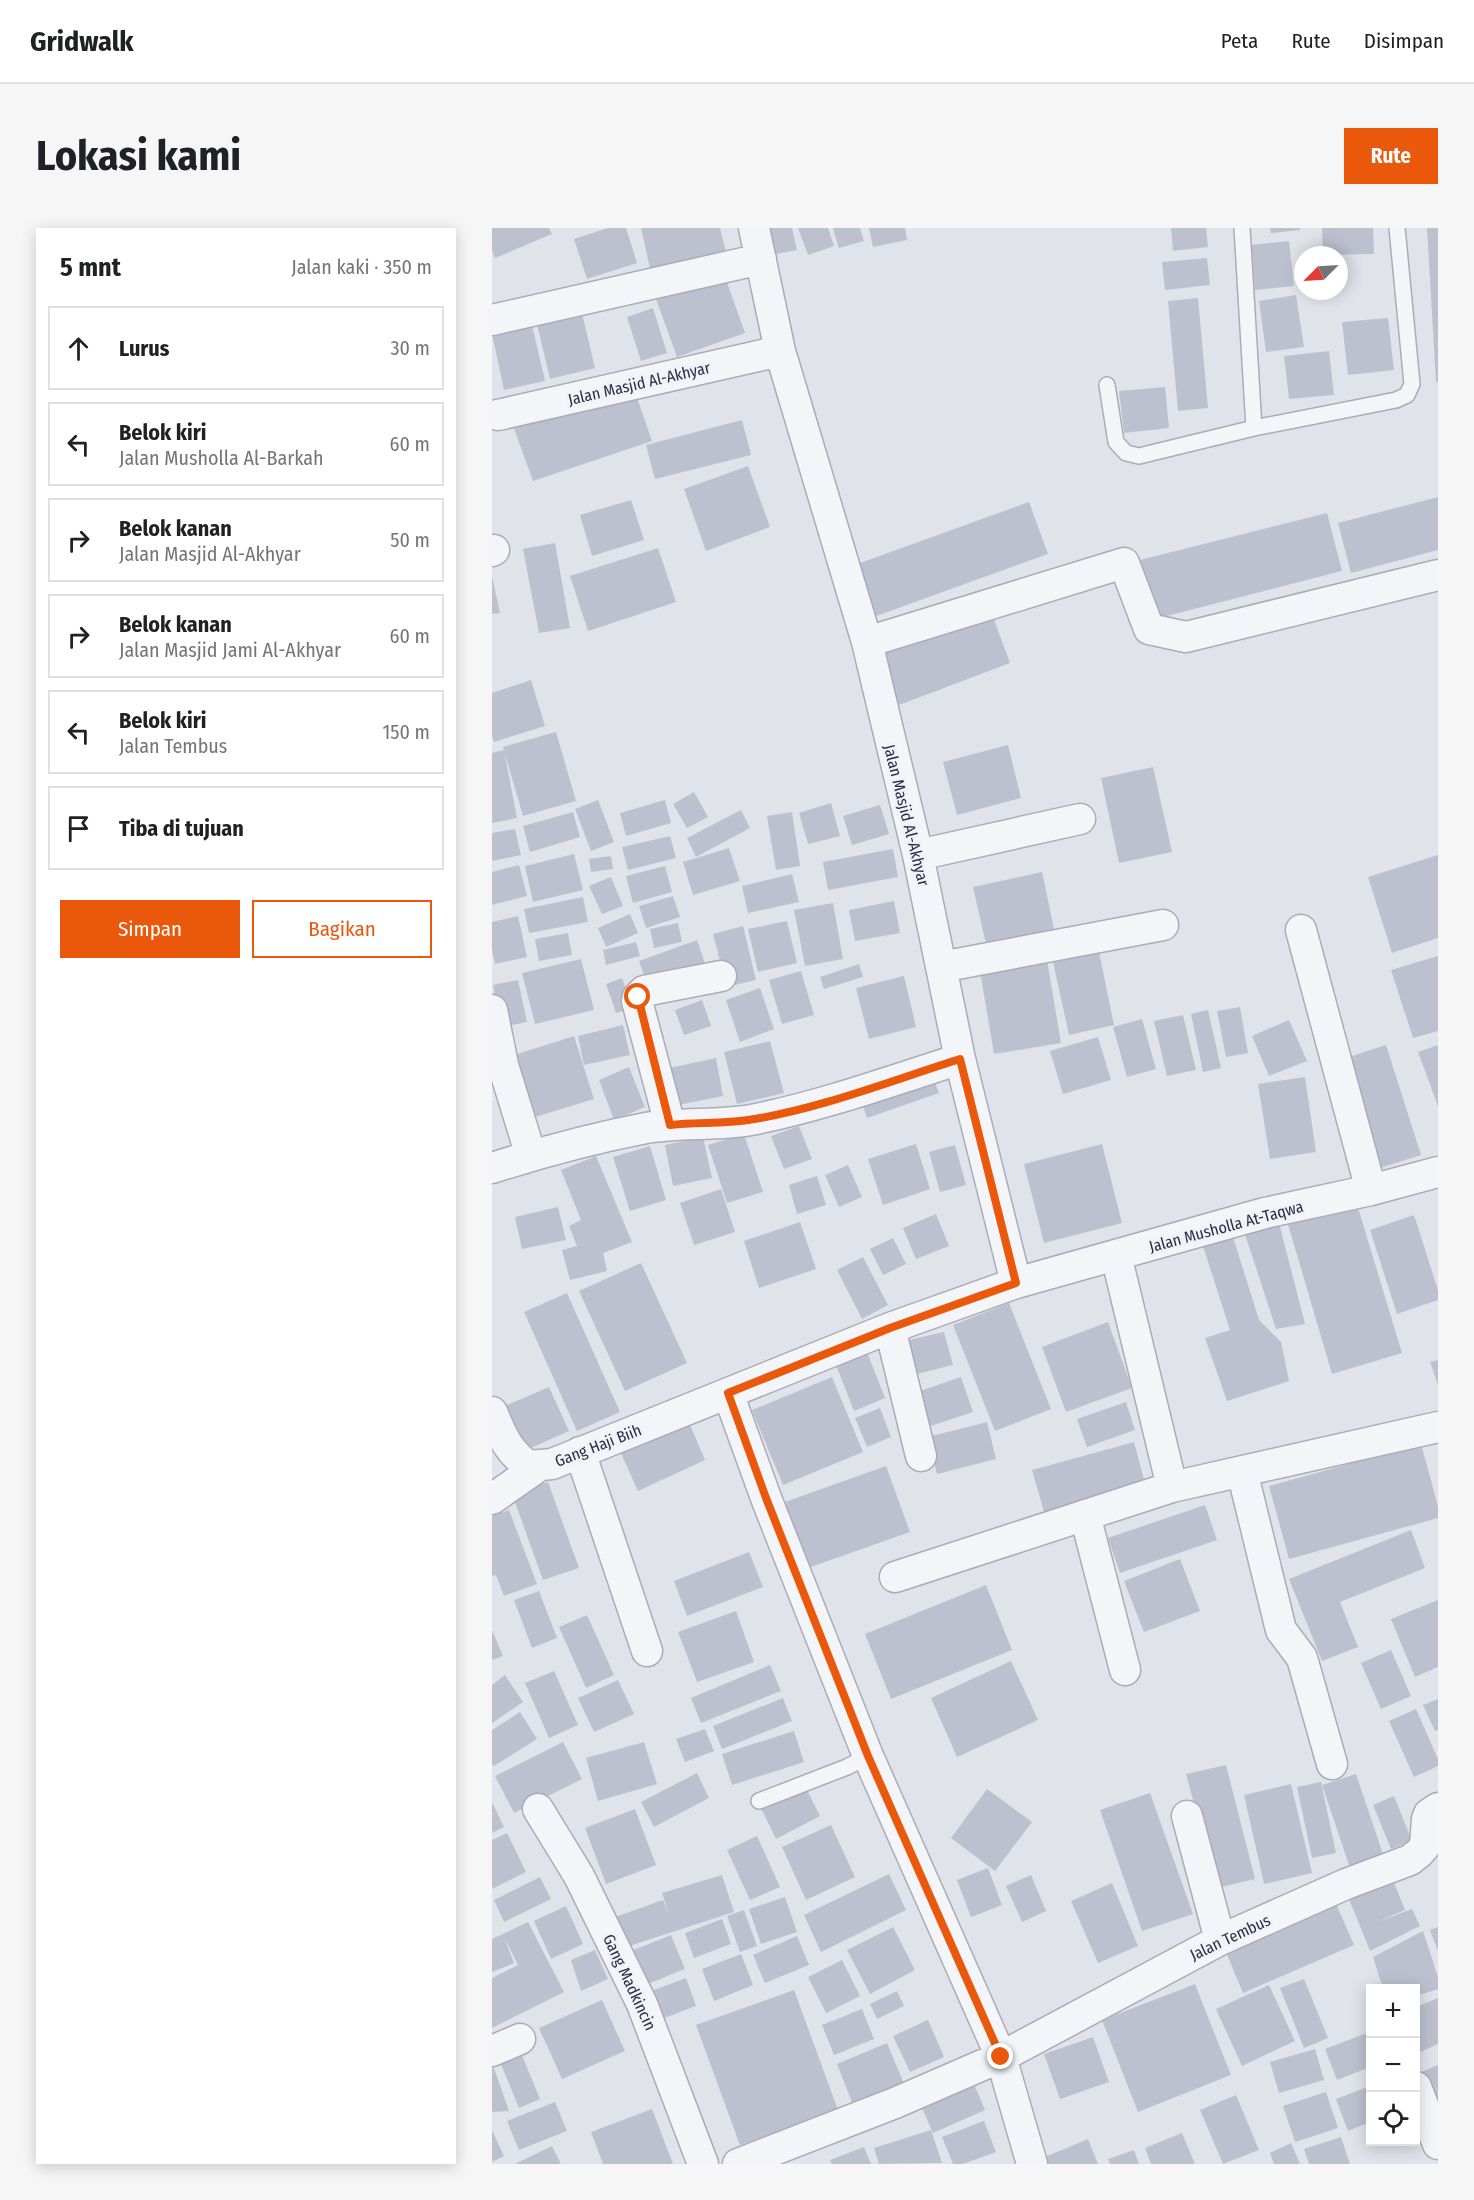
<!DOCTYPE html>
<html lang="id">
<meta charset="utf-8">
<style>
body{margin:0;font-family:"Fira Sans Condensed",sans-serif;background:#f6f6f6;color:#202124}
.controls{position:absolute;right:18px;bottom:18px;display:grid;overflow:hidden;border-radius:0px;box-shadow:0 3px 15px #0003}
.controls button{width:54px;height:54px;display:grid;place-items:center;padding:0;border:0;border-bottom:2px solid #e0e0e0;background:#fff;color:#202124;font:30px sans-serif}
.compass{position:absolute;left:802px;top:18px;width:54px;height:54px;border-radius:50%;background:#fff;box-shadow:0 3px 15px #0003;rotate:246deg}
.stop{position:absolute;width:18px;height:18px;margin:-14px;border:4px solid #ea580c;border-radius:50%;background:#fff}
.stop.end{background:#ea580c;border-color:#fff;box-shadow:0 2px 6px #0008}
.list{margin:0;padding:0;list-style:none}
h2{display:flex;justify-content:space-between;align-items:center;height:78px;margin:0;padding:0 24px;font-size:26px}
h2 small{font-size:20px;font-weight:400;color:#757577}
.list li{display:grid;grid-template-columns:39px 1fr auto;gap:18px;align-items:center;box-sizing:border-box;height:84px;margin:0 12px 12px;padding:0 12px;border:2px solid #e0e0e0;border-radius:0px}
.list b{display:block;font-size:22px;white-space:nowrap}
.list p{margin:0;font-size:20px;white-space:nowrap;color:#757577}
.list em{font-size:20px;font-style:normal;color:#757577}
.actions{display:flex;gap:12px;padding:18px 24px}
.actions a{flex:1;padding:14px 0;border:2px solid #ea580c;border-radius:0px;text-align:center;font-size:21px;color:#ea580c}
.actions .main{background:#ea580c;color:#fff}
.icon{flex:none;width:33px;height:33px;fill:none;stroke:currentColor;stroke-width:2;stroke-linecap:round;stroke-linejoin:round}
.map{position:relative;flex:none;width:946px;height:1936px;overflow:hidden;border-radius:0px}
header{display:flex;align-items:center;gap:36px;box-sizing:border-box;height:84px;padding:0 30px;background:#fff;border-bottom:2px solid #e0e0e0}
header strong{font-size:28px}
nav{display:flex;gap:33px;margin-inline-start:auto;font-size:21px}
.intro{display:flex;align-items:center;justify-content:space-between;box-sizing:border-box;height:144px;padding:0 36px}
h1{margin:0;font-size:42px}
.button{padding:15px 27px;border-radius:0px;background:#ea580c;color:#fff;font-size:21px;font-weight:700}
main{display:flex;gap:36px;padding:0 36px}
aside{flex:1;background:#fff;border-radius:0px;box-shadow:0 3px 15px #0003}
.map>svg:first-child{display:block}
.building{fill:#bdc1cf}
.lines{fill:none;stroke-linecap:round;stroke-linejoin:round}
.lane-casing{stroke:#a9acb9;stroke-width:18}
.street-casing{stroke:#a9acb9;stroke-width:33}
.lane{stroke:#f4f5f9;stroke-width:15}
.street{stroke:#f4f5f9;stroke-width:30}
.route{stroke:#ea580c;stroke-width:8}
.labels{text-anchor:middle;stroke-width:6;stroke-linejoin:round;paint-order:stroke}
.street-label{font-size:16px;fill:#272d45;stroke:#f1f3f8}
</style>
<header>
<strong>Gridwalk</strong>
<nav><a>Peta</a><a>Rute</a><a>Disimpan</a></nav>
</header>
<div class="intro"><h1>Lokasi kami</h1><a class="button">Rute</a></div>
<main>
<aside>
<h2>5 mnt<small>Jalan kaki · 350 m</small></h2>
<ul class="list">
<li><svg class="icon" aria-label="ahead" viewBox="0 0 24 24"><path d="M12 20V5M6 11l6-6 6 6"/></svg><div><b>Lurus</b></div><em>30 m</em></li>
<li><svg class="icon" aria-label="left" viewBox="0 0 24 24"><path d="M17 20v-9H6M10 6l-5 5 5 5"/></svg><div><b>Belok kiri</b><p>Jalan Musholla Al-Barkah</p></div><em>60 m</em></li>
<li><svg class="icon" aria-label="right" viewBox="0 0 24 24"><path d="M7 20v-9h11M14 6l5 5-5 5"/></svg><div><b>Belok kanan</b><p>Jalan Masjid Al-Akhyar</p></div><em>50 m</em></li>
<li><svg class="icon" aria-label="right" viewBox="0 0 24 24"><path d="M7 20v-9h11M14 6l5 5-5 5"/></svg><div><b>Belok kanan</b><p>Jalan Masjid Jami Al-Akhyar</p></div><em>60 m</em></li>
<li><svg class="icon" aria-label="left" viewBox="0 0 24 24"><path d="M17 20v-9H6M10 6l-5 5 5 5"/></svg><div><b>Belok kiri</b><p>Jalan Tembus</p></div><em>150 m</em></li>
<li><svg class="icon" aria-label="arrive" viewBox="0 0 24 24"><path d="M6 21V4h12l-3 4 3 4H6"/></svg><div><b>Tiba di tujuan</b></div></li>
</ul>
<div class="actions"><a class="main">Simpan</a><a>Bagikan</a></div>
</aside>
<div class="map">
<svg width="946" height="1936" viewBox="0 0 946 1936">
<rect width="100%" height="100%" fill="#e1e3eb"/>
<path class="building" d="M0,0H57L60,6L3,30L0,23Z
M116,0H134L145,35L95,51L82,11Z
M149,0H228L235,28L159,45Z
M270,0H300L305,22L275,28Z
M306,0H336L342,18L316,27Z
M341,0H368L372,13L347,20Z
M377,0H413L415,12L381,19Z
M679,0H714L716,19L681,23Z
M778,0H808V2L779,5Z
M830,0H881L882,26L831,27Z
M935,0H946V154H944Z
M797,13L802,58L763,62L759,17Z
M715,30L718,57L673,62L670,34Z
M232,46L253,105L185,129L164,71Z
M804,67L812,119L774,124L767,73Z
M706,70L716,180L686,183L676,73Z
M161,80L175,125L149,133L135,89Z
M89,81L103,140L58,151L44,92Z
M896,90L902,142L856,147L850,94Z
M40,97L53,153L12,162L0,106Z
M837,123L842,167L797,171L792,128Z
M141,158L160,213L41,253L21,198Z
M673,159L677,200L632,205L627,163Z
M250,192L259,227L163,251L154,217Z
M256,238L278,299L214,323L192,261Z
M946,269V322L859,345L846,295Z
M139,272L152,312L100,328L88,287Z
M537,274L556,326L376,391L357,339Z
M835,285L850,343L659,392L644,333Z
M63,315L78,400L47,405L31,321Z
M166,320L184,374L96,403L78,348Z
M0,348L8,385L0,386Z
M497,378L518,435L407,477L386,420Z
M39,452L53,498L2,514L0,507V465Z
M64,504L84,573L31,588L11,519Z
M516,517L529,570L465,587L451,534Z
M12,522L25,590L0,595V525Z
M661,539L680,624L627,635L609,550Z
M202,564L216,589L195,600L181,576Z
M106,572L122,614L99,623L83,581Z
M173,572L179,595L134,608L128,585Z
M339,575L348,608L316,616L307,585Z
M388,577L397,606L360,617L351,588Z
M249,582L258,600L204,629L195,610Z
M81,584L88,609L38,624L31,598Z
M300,584L308,638L284,642L275,588Z
M23,601L29,627L0,633V605Z
M178,608L184,630L136,642L130,619Z
M237,620L248,653L201,667L191,634Z
M401,621L406,649L336,662L331,634Z
M82,626L91,662L41,674L33,638Z
M946,627V710L900,725L876,649Z
M119,628L121,641L99,644L97,631Z
M27,637L35,668L0,677V644Z
M173,638L180,664L141,675L134,648Z
M550,644L562,701L494,716L481,659Z
M300,646L307,674L256,685L250,658Z
M119,649L131,678L110,686L97,658Z
M181,668L188,689L154,700L147,678Z
M91,669L96,694L37,705L32,681Z
M402,673L408,705L363,713L357,682Z
M341,675L351,731L313,738L302,682Z
M138,686L146,705L114,719L106,700Z
M26,688L35,729L3,736L0,722V694Z
M295,693L305,735L266,744L256,701Z
M186,695L190,714L162,720L158,701Z
M251,698L264,752L235,759L221,706Z
M76,705L80,727L47,733L43,711Z
M205,712L214,738L156,759L147,733Z
M144,714L148,728L114,737L111,722Z
M606,719L622,797L577,807L560,729Z
M946,728V803L921,810L899,742Z
M89,731L102,782L43,796L30,745Z
M555,732L569,815L502,826L488,743Z
M367,736L371,749L332,761L328,749Z
M309,743L322,787L290,796L277,752Z
M412,748L424,799L377,811L364,760Z
M130,750L141,780L124,785L114,756Z
M26,752L35,794L9,799L1,757Z
M268,760L282,801L248,814L234,772Z
M210,772L219,798L192,807L183,782Z
M748,779L756,825L734,829L725,783Z
M716,782L729,840L711,844L699,786Z
M691,787L704,842L675,848L662,793Z
M650,791L664,841L635,849L621,799Z
M797,792L815,833L777,848L760,808Z
M131,797L138,827L92,837L86,808Z
M82,808L102,871L33,892L13,830Z
M606,809L619,852L571,866L558,823Z
M278,813L292,865L245,876L232,824Z
M894,817L929,927L882,942L848,832Z
M946,817V878L926,824Z
M224,830L231,868L176,879L168,842Z
M137,839L153,879L122,892L107,852Z
M439,844L447,865L375,890L368,870Z
M813,849L824,924L778,931L766,856Z
M307,898L320,931L292,941L279,908Z
M252,906L271,964L235,975L216,917Z
M211,909L220,950L181,958L173,917Z
M424,916L438,961L391,977L376,931Z
M610,916L630,995L552,1015L532,936Z
M463,917L474,957L448,964L437,924Z
M158,918L174,972L138,983L121,929Z
M104,928L140,1014L111,1025L115,1043L78,1052L70,1022L85,1018L77,998L89,992L69,942Z
M356,937L370,969L347,979L333,947Z
M325,948L334,977L305,986L297,957Z
M229,961L243,1004L202,1017L188,975Z
M864,973L910,1125L840,1146L795,993Z
M66,979L74,1012L30,1021L23,989Z
M444,986L457,1018L424,1031L411,1000Z
M922,987L946,1062V1072L905,1086L878,1002Z
M786,991L813,1096L784,1101L751,1000Z
M308,994L324,1041L267,1060L252,1013Z
M741,1009L767,1092L789,1114L797,1153L735,1173L713,1110L738,1102L711,1018Z
M401,1010L414,1036L391,1047L378,1021Z
M371,1029L396,1077L370,1091L345,1042Z
M149,1035L195,1135L133,1163L87,1063Z
M75,1065L128,1184L85,1203L32,1084Z
M517,1075L559,1181L503,1203L461,1097Z
M616,1094L640,1160L574,1184L550,1119Z
M452,1104L461,1137L417,1148L408,1114Z
M371,1114L393,1170L362,1183L340,1127Z
M946,1132V1157L938,1134Z
M340,1149L371,1224L291,1257L260,1182Z
M469,1149L481,1184L433,1200L422,1165Z
M57,1159L77,1203L25,1226L6,1181Z
M634,1174L643,1202L595,1219L585,1191Z
M388,1180L399,1209L375,1219L363,1190Z
M195,1190L213,1232L146,1263L127,1221Z
M495,1194L504,1231L445,1246L436,1209Z
M642,1214L654,1259L553,1287L540,1242Z
M929,1216L946,1278V1290L797,1331L777,1258Z
M394,1238L418,1304L316,1340L293,1274Z
M56,1254L87,1340L51,1352L20,1266Z
M713,1277L725,1312L628,1345L616,1310Z
M17,1282L45,1356L12,1368L4,1347L0,1348V1288Z
M919,1302L933,1340L848,1374L866,1419L830,1433L797,1351Z
M257,1324L271,1359L195,1388L182,1353Z
M688,1331L708,1383L652,1404L632,1353Z
M494,1357L520,1422L399,1471L373,1406Z
M47,1363L65,1410L40,1420L22,1372Z
M946,1372V1439L923,1449L899,1391Z
M244,1383L262,1434L205,1454L186,1404Z
M95,1387L122,1447L94,1460L67,1399Z
M0,1402L11,1428L0,1432Z
M899,1422L919,1468L889,1481L869,1435Z
M519,1433L546,1492L465,1529L439,1470Z
M278,1437L289,1463L209,1495L199,1470Z
M62,1443L86,1497L57,1510L33,1455Z
M13,1447L31,1474L0,1495V1457Z
M126,1452L142,1486L102,1504L86,1470Z
M291,1470L300,1493L230,1521L221,1498Z
M946,1471V1502L943,1503L931,1477Z
M924,1481L946,1531V1538L922,1549L897,1493Z
M28,1484L45,1511L2,1538L0,1536V1502Z
M213,1501L222,1523L193,1534L184,1511Z
M302,1503L312,1534L240,1557L230,1526Z
M71,1514L90,1551L22,1585L3,1548Z
M152,1514L165,1556L106,1573L94,1530Z
M734,1537L763,1651L725,1660L694,1546Z
M205,1545L217,1570L162,1599L149,1574Z
M864,1546L892,1629L858,1640L830,1557Z
M829,1554L844,1625L820,1630L805,1559Z
M799,1556L820,1645L772,1656L752,1567Z
M313,1558L328,1588L284,1611L269,1580Z
M495,1561L540,1594L503,1643L459,1610Z
M658,1565L701,1686L650,1703L608,1582Z
M902,1568L920,1613L899,1621L881,1577Z
M0,1574L12,1599L0,1605Z
M143,1581L164,1637L114,1656L93,1600Z
M339,1597L363,1649L314,1672L290,1619Z
M15,1605L34,1644L0,1661V1612Z
M265,1608L288,1659L258,1672L235,1622Z
M496,1640L510,1677L479,1689L465,1652Z
M897,1642L913,1682L885,1694L920,1681L928,1698L878,1723L853,1661Z
M397,1646L414,1682L329,1724L312,1687Z
M230,1647L242,1684L125,1722L115,1692L171,1672L177,1687L170,1665Z
M539,1647L554,1683L530,1694L514,1658Z
M48,1649L59,1671L12,1694L2,1672Z
M620,1655L646,1718L606,1735L579,1673Z
M293,1669L305,1704L269,1716L257,1681Z
M843,1673L862,1717L751,1765L733,1722Z
M74,1678L91,1716L59,1731L42,1693Z
M252,1682L265,1718L248,1724L235,1688Z
M230,1691L239,1716L202,1730L193,1705Z
M36,1694L72,1764L0,1800V1750L26,1737L12,1709L22,1735L0,1744V1711Z
M401,1699L423,1742L378,1766L355,1722Z
M946,1699V1723L938,1702Z
M931,1703L946,1749V1761L924,1768V1760H891L881,1729Z
M179,1707L193,1741L143,1761L129,1727Z
M305,1708L317,1737L273,1755L261,1727Z
M103,1722L116,1751L89,1763L79,1732Z
M249,1726L261,1757L222,1773L210,1741Z
M350,1732L368,1768L334,1785L316,1749Z
M194,1750L204,1778L167,1792L157,1764Z
M812,1751L836,1810L812,1820L788,1760Z
M703,1756L739,1847L646,1884L610,1792Z
M777,1757L803,1813L750,1838L724,1781Z
M302,1762L346,1882L248,1917L204,1797Z
M405,1763L412,1778L385,1791L378,1776Z
M946,1770V1816L924,1826V1779Z
M110,1772L133,1823L70,1851L47,1800Z
M370,1781L382,1811L342,1827L330,1797Z
M436,1792L452,1829L418,1844L401,1808Z
M875,1805L878,1815V1839L845,1852L833,1821Z
M601,1809L617,1854L568,1871L552,1826Z
M395,1815L412,1856L361,1877L345,1836Z
M27,1820L48,1871L27,1880L6,1829Z
M823,1821L832,1852L787,1865L778,1834Z
M946,1837V1895L925,1846Z
M0,1840H2L17,1883L0,1884Z
M479,1849L493,1882L441,1905L427,1873Z
M878,1858V1894L856,1903L844,1871Z
M834,1864L846,1900L803,1914L791,1878Z
M744,1867L767,1922L731,1936L708,1882Z
M63,1874L75,1903L27,1922L15,1893Z
M160,1881L181,1936H111L99,1904Z
M492,1893L504,1924L471,1936H461L450,1909Z
M0,1902L12,1928L0,1934Z
M439,1902L450,1935L387,1936L382,1920Z
M690,1905L703,1936H659L653,1920Z
M849,1909L858,1936H817L812,1921Z
M596,1911L606,1936H555L553,1929Z
M799,1915L808,1936H782L778,1925Z
M60,1918L69,1936H23Z
M372,1919L379,1936H340L338,1932Z
M642,1922L647,1936H618L616,1931Z"/>
<g class="lines">
<g class="lane-casing">
<path id="lane" d="M750,0L762,200
M615,157L624,214L634,225L647,228L762,200L904,172L915,167L920,156L905,0
M267,1573L355,1539L376,1528"/>
</g>
<g class="street-casing">
<path id="street" d="M262,0L288,123L375,414L426,627L468,831L524,1055
M0,92L269,31
M6,187L288,123
M0,323L2,322
M375,414L632,335L657,401L694,409L946,347
M426,627L588,591
M809,702L879,962
M449,739L671,697
M0,782L11,837L39,928
M178,897L145,773L146,769L152,763L229,748
M0,940C50,924 102,910 154,900C189,894 225,898 259,892C330,878 399,853 468,831
M624,1027L680,1259
M398,1100L429,1228
M236,1165L274,1270L376,1528L509,1829L540,1936
M0,1184C10,1207 15,1223 37,1238L60,1236L398,1100L524,1055L773,985L879,962L946,944
M88,1224L155,1423
M750,1243L789,1402L810,1430L840,1536
M0,1271L47,1238
M593,1287L633,1442
M403,1349L680,1259L946,1199
M46,1581L87,1648L150,1776L211,1936
M695,1588L728,1712
M0,1823L28,1811
M924,1859L946,1916
M246,1936L403,1875L509,1829L728,1712L854,1656L918,1632L927,1625L933,1618L935,1591L937,1586L946,1580"/>
</g>
<use href="#lane" class="lane"/>
<use href="#street" class="street"/>
</g>
<g class="lines">
<path class="route" d="M146,769L178,897C204,894 231,896 256,892C325,882 401,852 468,831L524,1055L398,1100L236,1165L274,1270L376,1528L509,1829"/>
</g>
<g class="labels">
<g class="street-label">
<text transform="translate(147 155) rotate(-13)" y="6">Jalan Masjid Al-Akhyar</text>
<text transform="translate(415 587) rotate(76)" y="6">Jalan Masjid Al-Akhyar</text>
<text transform="translate(734 998) rotate(-15)" y="6">Jalan Musholla At-Taqwa</text>
<text transform="translate(106 1217) rotate(-21)" y="6">Gang Haji Biih</text>
<text transform="translate(738 1709) rotate(-25)" y="6">Jalan Tembus</text>
<text transform="translate(138 1754) rotate(65)" y="6">Gang Madkincin</text>
</g>
</g>
</svg>
<div class="controls">
<button>+</button>
<button>−</button>
<button><svg class="icon" aria-label="locate" viewBox="0 0 24 24"><circle cx="12" cy="12" r="6"/><path d="M12 2v4M12 18v4M2 12h4M18 12h4"/></svg></button>
</div>
<svg class="compass" viewBox="-18 -18 36 36"><path d="M0-13l5 13h-10z" fill="#e53935"/><path d="M0 13l5-13h-10z" fill="#757577"/></svg>
<div class="stop" style="left:146px;top:769px"></div>
<div class="stop end" style="left:509px;top:1829px"></div>
</div>
</main>
